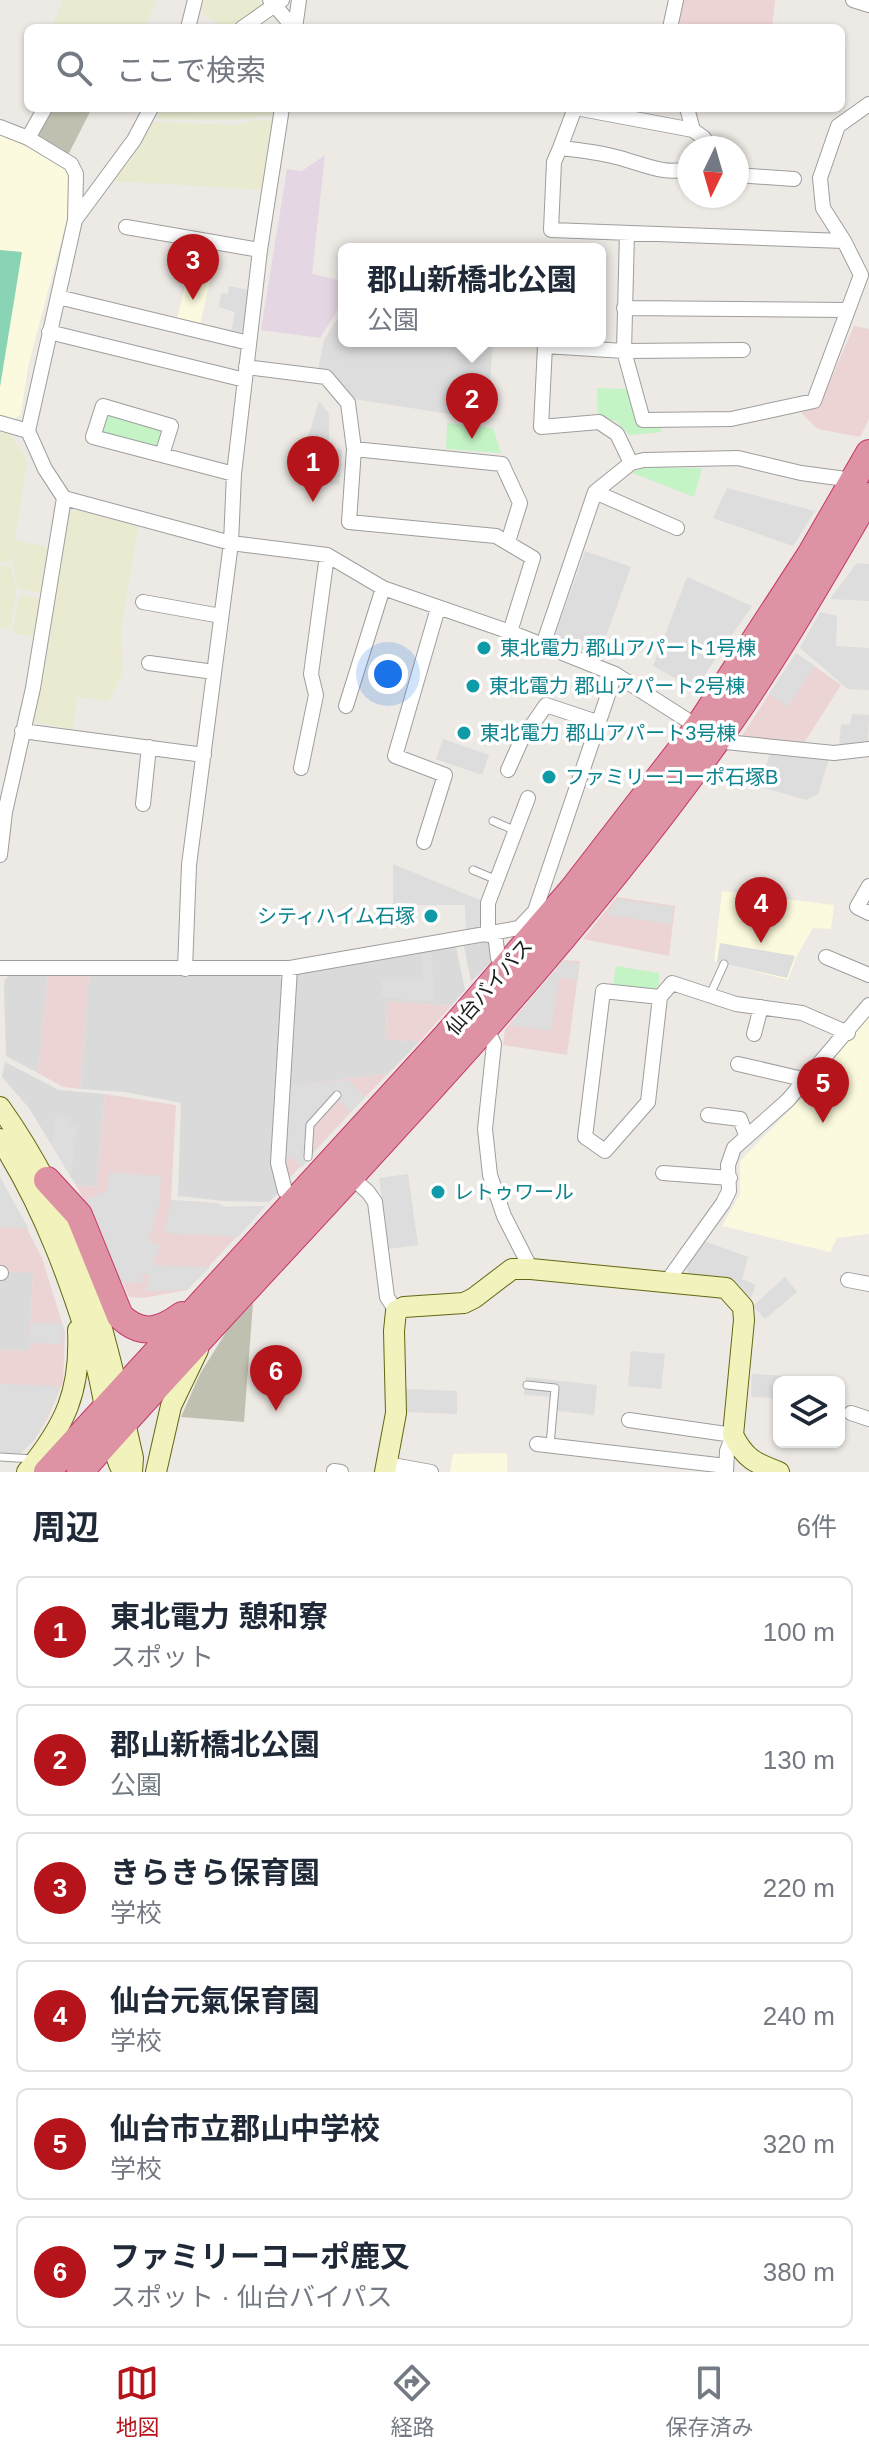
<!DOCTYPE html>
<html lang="ja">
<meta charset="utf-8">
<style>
body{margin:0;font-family:Arial,"Noto Sans JP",sans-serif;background:#f2f2f3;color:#1f2937}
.controls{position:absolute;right:24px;bottom:24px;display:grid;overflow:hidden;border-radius:12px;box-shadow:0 2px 6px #0004}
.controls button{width:72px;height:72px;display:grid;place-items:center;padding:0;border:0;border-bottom:2px solid #e0e1e3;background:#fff;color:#1f2937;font:40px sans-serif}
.compass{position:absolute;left:677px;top:136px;width:72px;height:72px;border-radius:50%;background:#fff;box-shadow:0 2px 6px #0004;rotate:185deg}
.you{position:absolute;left:388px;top:674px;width:28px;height:28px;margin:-20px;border:6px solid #fff;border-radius:50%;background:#1a73e8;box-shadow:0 0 0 12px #1a73e833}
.badge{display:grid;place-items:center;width:52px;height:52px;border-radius:50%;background:#b5141a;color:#fff;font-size:26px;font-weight:700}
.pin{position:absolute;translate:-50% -66px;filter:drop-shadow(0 2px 4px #0008)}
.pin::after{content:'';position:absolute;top:42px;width:28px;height:24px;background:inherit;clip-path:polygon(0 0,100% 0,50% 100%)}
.popup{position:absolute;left:338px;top:243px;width:268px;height:104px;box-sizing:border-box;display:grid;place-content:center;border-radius:12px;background:#fff;filter:drop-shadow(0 2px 6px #0005);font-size:26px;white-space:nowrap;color:#747a83}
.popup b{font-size:30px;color:#1f2937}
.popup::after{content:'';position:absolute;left:50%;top:100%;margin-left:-16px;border:16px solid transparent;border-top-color:#fff}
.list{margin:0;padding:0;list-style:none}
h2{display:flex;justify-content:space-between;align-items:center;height:104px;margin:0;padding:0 32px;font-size:34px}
h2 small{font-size:26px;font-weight:400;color:#747a83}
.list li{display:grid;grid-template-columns:52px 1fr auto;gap:24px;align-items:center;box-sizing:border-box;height:112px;margin:0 16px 16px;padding:0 16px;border:2px solid #e0e1e3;border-radius:12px}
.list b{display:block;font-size:30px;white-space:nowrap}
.list p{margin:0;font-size:26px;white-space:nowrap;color:#747a83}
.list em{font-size:26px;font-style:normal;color:#747a83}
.icon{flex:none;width:44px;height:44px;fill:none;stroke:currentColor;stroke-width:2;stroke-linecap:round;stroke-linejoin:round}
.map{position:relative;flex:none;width:869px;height:1472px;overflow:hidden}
.search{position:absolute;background:#fff;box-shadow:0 2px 6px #0004;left:24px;right:24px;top:24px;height:88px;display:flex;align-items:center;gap:20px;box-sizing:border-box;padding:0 28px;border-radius:12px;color:#747a83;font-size:30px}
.sheet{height:872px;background:#fff}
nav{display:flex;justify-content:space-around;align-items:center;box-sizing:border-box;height:112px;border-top:2px solid #e0e1e3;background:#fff;font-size:22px;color:#747a83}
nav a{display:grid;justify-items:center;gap:4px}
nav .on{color:#b5141a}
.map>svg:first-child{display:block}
.residential{fill:#dbdada}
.commercial{fill:#ecd4d4}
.industrial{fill:#e5d6e3}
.education{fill:#fbfade}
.construction{fill:#c0c0b0}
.farmland{fill:#e9ead0}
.park{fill:#c4f3c6}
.pitch{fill:#89d4b4}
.parking{fill:#ddd}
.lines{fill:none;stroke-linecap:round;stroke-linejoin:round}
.lane-casing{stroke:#9e9e9e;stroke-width:9}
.street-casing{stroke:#9e9e9e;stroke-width:16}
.secondary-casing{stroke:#616810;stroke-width:22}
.highway-casing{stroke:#c6366c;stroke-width:28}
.lane{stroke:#fff;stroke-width:7}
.street{stroke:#fff;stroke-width:14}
.secondary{stroke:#f2f2bc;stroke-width:20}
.highway{stroke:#dd93a3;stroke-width:26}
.culture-dot{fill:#0f9aa8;stroke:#fff;stroke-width:3}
.labels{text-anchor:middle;stroke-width:7;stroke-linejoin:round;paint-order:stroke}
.culture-label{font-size:20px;fill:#0d838f;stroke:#fff;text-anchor:start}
.street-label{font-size:20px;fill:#1d1d1d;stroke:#fff}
</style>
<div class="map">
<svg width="869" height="1472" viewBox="0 0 869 1472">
<rect width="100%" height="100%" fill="#ede9e4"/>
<path class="residential" d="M490,941L493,960L471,982L464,946Z
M456,947L465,990L451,1006L387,1001L386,1039L419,1042L388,1074L290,1086L294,971Z
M277,972L284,983L279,1192L269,1202L224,1201L178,1196L181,1103L125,1092L80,1089L89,974Z
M12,973L48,974L38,1073L6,1056L4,987L5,979Z
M5,1062L59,1090L105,1094L97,1187L76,1185L29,1108L2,1077Z
M0,1271L33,1272L29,1351L0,1350Z"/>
<path class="commercial" d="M683,0H775L772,28H677Z
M854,326L869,329V419L860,437L818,429L801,413L820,404Z
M796,653L841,685L802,746L740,739Z
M617,897L675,906L669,956L583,939Z
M564,960L580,961L567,1055L503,1045L505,1029Z
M48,974H89L80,1089L63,1087L38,1073Z
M387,1001L451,1006L419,1042L386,1039Z
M388,1074L365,1097L288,1180L282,1164L290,1086Z
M105,1094L176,1105L171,1200L216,1203L224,1207L265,1206L187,1290L143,1298L129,1297L102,1234L76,1185L97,1187Z
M0,1177L42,1258L65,1332L63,1382L47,1419L34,1440L20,1454L0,1455V1350L29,1351L33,1273L0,1271Z"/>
<path class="industrial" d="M325,155L312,274L339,280L340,306L320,338L261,330L287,169L302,171Z"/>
<path class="education" d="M0,131L69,171L67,219L28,367L21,414L15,419L0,417Z
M187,276L210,281L200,325L177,320Z
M722,891L834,905L831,929L813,928L797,956L788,980L714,961Z
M869,1015V1234L837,1238L830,1252L722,1226L740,1194V1161L814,1085Z
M507,1453V1472H450L453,1454Z"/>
<path class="construction" d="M51,108H92L68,155L33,136Z
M253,1303L244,1422L181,1417L200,1374L228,1329Z"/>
<path class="farmland" d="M64,0H157L143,28H51Z
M204,0H258L262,6L232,28H226L201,13Z
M162,108H275L274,115L233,120L156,119Z
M259,120H274L264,190L112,181L130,161L153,122L234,125Z
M0,430L12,436L27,461L15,540L48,547L40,593L18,589L13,565L14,550L10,564L0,562Z
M77,510L138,526L121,630L123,672L109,701L77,697L73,729L31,722L40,692L67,514Z
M0,565L11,567L16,590L10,630L0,627Z
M19,595L40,598L34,637L12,633Z"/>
<path class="park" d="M597,388L630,389L636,416L660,427L661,432L629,435L616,421L598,416Z
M112,413L158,427L162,431V438L155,446L106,435L103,430L105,419Z
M447,423L493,428L501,453L446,449Z
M648,467L702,468L694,497L630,472Z
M616,966L659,973V985L650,992L613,987Z"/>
<path class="pitch" d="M0,250L22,252L0,387Z"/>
<path class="parking" d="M229,286L248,290L244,328L239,334L231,333L235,312L219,307L221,293L228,294Z
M343,310L344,341H493L487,420L348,398L318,370L324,340Z
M319,401L329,414V447L342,450L339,485L295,480Z
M727,488L815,511L793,546L713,518Z
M585,551L631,567L598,658L553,641Z
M857,563L869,564V601L830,599Z
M687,577L752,606L695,689L653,666Z
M820,612L837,616L836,646L869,648V690L848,689L800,648Z
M796,653L815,666L788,707L769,694Z
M852,714L869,715L868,745L839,748L841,724L850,725Z
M443,739L489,755L482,775L436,759Z
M769,755L829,759L818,794L806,800L761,787Z
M393,864L480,900L482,929L466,932L465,905H393Z
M617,899L673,907L671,924L607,915Z
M720,943L795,956L787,978L717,962Z
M432,953L434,1002L381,997V979H423L421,955Z
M563,961L579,964L577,980L559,978L551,1031L510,1025Z
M348,1080L365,1097L351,1112L336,1099L315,1124L310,1149L314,1154L302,1167L293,1159L283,1158L290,1086Z
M55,1115L71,1117L70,1125L77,1126L71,1178L51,1142L54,1138Z
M109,1172L161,1176L159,1206L149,1240L160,1245L153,1265L210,1267L187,1290L146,1291L150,1274H143L141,1283L120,1282L102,1234L84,1201L107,1191Z
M408,1174L418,1245L389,1249L379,1178Z
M0,1177L17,1208L29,1229L0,1227Z
M171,1200L216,1203L224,1207L265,1206L238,1237L164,1233Z
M704,1241L748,1257L742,1279L756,1285L751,1298L723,1279L691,1277L686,1269Z
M785,1277L797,1292L765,1319L753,1306Z
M31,1322L63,1324L62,1344L30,1343Z
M631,1351L665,1354L661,1389L628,1386Z
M752,1374L823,1378V1382H779V1398L751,1397Z
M526,1377L597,1385L594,1415L550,1410L551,1397L524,1395Z
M0,1384L59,1386L57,1397L34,1440L20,1454L0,1455Z
M406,1389L457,1391V1414L405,1412Z"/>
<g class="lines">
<g class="lane-casing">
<path id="lane" d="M493,821L516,831
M473,870L497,880
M710,995L724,964
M308,1157L310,1125L337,1095
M527,1385L555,1388L550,1445
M0,1457L35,1459"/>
</g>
<g class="street-casing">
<path id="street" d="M270,0L294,28
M853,0L869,5
M188,28L195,0
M242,28L282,0
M295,28L299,0
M670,28L676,0
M576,108L693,130
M687,108L693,130L704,138V148
M0,127L28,138L71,164L76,174L75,220L28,431L45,469L64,498L231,543L327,555L383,588L510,632L615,674L698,727
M28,138L45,108
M560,148L575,108
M737,175L794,179
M75,220L134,140L151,108
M126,227L260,250
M627,233L624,351L643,420L731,419L814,401L848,310
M844,241L823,208L820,178L838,126L869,104
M58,297L249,343
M624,308L848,310L861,275L844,241L551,230L554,162L560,148C579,150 598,152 616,157C638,162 667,177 689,168
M49,332L245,380
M246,367L326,377L348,403L354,449L349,522L496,536L533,558L510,632
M0,423L28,431
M354,449L502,464L520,503L508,542
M162,455L171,426L103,406L93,437L234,474
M631,463L617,434L599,422L541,427L545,346L624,351L743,350
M595,492L677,528
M143,602L221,616
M543,645L595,492L631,463L644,460L738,458L801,473L853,480
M149,663L214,672
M346,706L383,588
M22,731L204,755
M716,741L834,753L869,749
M301,768L316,695L311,674L327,555
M508,770L521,741L546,705L597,722
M143,804L149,747
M424,842L445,775L395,756L438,608
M0,855L5,812L33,688L64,498
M869,886L857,907L869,913
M495,934L498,958L506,967
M488,935V903L528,798
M826,957L869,975
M0,968H290L519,928L535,911L615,674
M290,968L278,1163L285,1191L296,1199
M185,969L189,865L231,543L234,474L260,250L282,108
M660,997L603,991L585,1137L605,1151L648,1102L660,997L672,983L736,1004L802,1013L848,1033
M486,1027L494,1044L485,1129L490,1175L504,1216L531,1269
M754,1034L761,1007
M738,1064L807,1080
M708,1115L740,1119L746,1135
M663,1173L730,1178
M349,1175L368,1192L375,1202L387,1297L396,1311
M0,1273H1
M668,1280L723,1203L729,1191L728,1165L734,1148L788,1100L869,1005
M848,1280L869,1284
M851,1413L869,1419
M629,1420L733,1435L727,1451L726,1472
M537,1444L726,1466
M387,1464L431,1472
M334,1471L341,1472"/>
</g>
<g class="secondary-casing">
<path id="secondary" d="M0,1107C81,1221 103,1325 133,1458L132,1472
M0,1139C45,1209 72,1286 96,1365C104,1392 110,1451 123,1472
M27,1472C65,1425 81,1392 78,1330
M156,1472L171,1406L198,1350
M385,1472L396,1413L394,1331L396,1311L404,1307L464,1303L474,1298L512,1269H531L726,1288L743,1307L744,1320L733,1435C745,1459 755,1463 779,1472"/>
</g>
<g class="highway-casing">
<path id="highway" d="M47,1180L79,1215L120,1316C142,1337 160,1331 182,1315
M47,1472L447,1035L572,890L698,727L810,555L869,453
M80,1472C293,1231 527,1005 715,743C772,664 820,580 869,496"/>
</g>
<use href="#lane" class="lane"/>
<use href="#street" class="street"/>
<use href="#secondary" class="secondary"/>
<use href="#highway" class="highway"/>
</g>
<g class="culture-dot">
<circle cx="484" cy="648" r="8"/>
<circle cx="473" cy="686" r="8"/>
<circle cx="464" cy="733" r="8"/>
<circle cx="549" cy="777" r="8"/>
<circle cx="431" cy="916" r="8"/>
<circle cx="438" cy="1192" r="8"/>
</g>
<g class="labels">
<g class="culture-label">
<text x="500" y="655">東北電力 郡山アパート1号棟</text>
<text x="489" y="693">東北電力 郡山アパート2号棟</text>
<text x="480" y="740">東北電力 郡山アパート3号棟</text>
<text x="565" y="784">ファミリーコーポ石塚B</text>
<text x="415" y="923" text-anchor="end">シティハイム石塚</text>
<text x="454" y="1199">レトゥワール</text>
</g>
<g class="street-label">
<text transform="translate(489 987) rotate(-49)" y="7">仙台バイパス</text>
</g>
</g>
</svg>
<div class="controls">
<button><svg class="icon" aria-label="layers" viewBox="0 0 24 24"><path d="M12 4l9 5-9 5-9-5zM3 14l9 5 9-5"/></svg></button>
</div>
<svg class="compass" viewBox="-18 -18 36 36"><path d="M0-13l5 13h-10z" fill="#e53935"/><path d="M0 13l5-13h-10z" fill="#747a83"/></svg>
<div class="you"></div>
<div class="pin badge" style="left:313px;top:502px">1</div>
<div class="pin badge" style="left:472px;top:439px">2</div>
<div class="popup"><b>郡山新橋北公園</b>公園</div>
<div class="pin badge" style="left:193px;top:300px">3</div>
<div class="pin badge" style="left:761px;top:943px">4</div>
<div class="pin badge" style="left:823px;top:1123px">5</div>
<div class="pin badge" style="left:276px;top:1411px">6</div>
<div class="search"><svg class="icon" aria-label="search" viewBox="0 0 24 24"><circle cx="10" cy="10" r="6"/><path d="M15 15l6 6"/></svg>ここで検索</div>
</div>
<section class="sheet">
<h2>周辺<small>6件</small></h2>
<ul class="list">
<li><span class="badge">1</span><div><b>東北電力 憩和寮</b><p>スポット</p></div><em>100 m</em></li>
<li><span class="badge">2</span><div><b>郡山新橋北公園</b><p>公園</p></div><em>130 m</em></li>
<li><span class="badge">3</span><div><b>きらきら保育園</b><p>学校</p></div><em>220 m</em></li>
<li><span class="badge">4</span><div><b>仙台元氣保育園</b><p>学校</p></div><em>240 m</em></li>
<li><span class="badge">5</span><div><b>仙台市立郡山中学校</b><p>学校</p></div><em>320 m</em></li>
<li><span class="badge">6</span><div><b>ファミリーコーポ鹿又</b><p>スポット · 仙台バイパス</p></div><em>380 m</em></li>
</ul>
</section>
<nav>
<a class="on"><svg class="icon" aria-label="map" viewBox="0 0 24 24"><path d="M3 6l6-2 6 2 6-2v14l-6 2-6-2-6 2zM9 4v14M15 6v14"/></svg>地図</a>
<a><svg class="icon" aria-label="directions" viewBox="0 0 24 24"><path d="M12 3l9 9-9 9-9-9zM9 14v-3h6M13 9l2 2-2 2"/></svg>経路</a>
<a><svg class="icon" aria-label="saved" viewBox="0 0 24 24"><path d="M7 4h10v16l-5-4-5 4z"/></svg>保存済み</a>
</nav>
